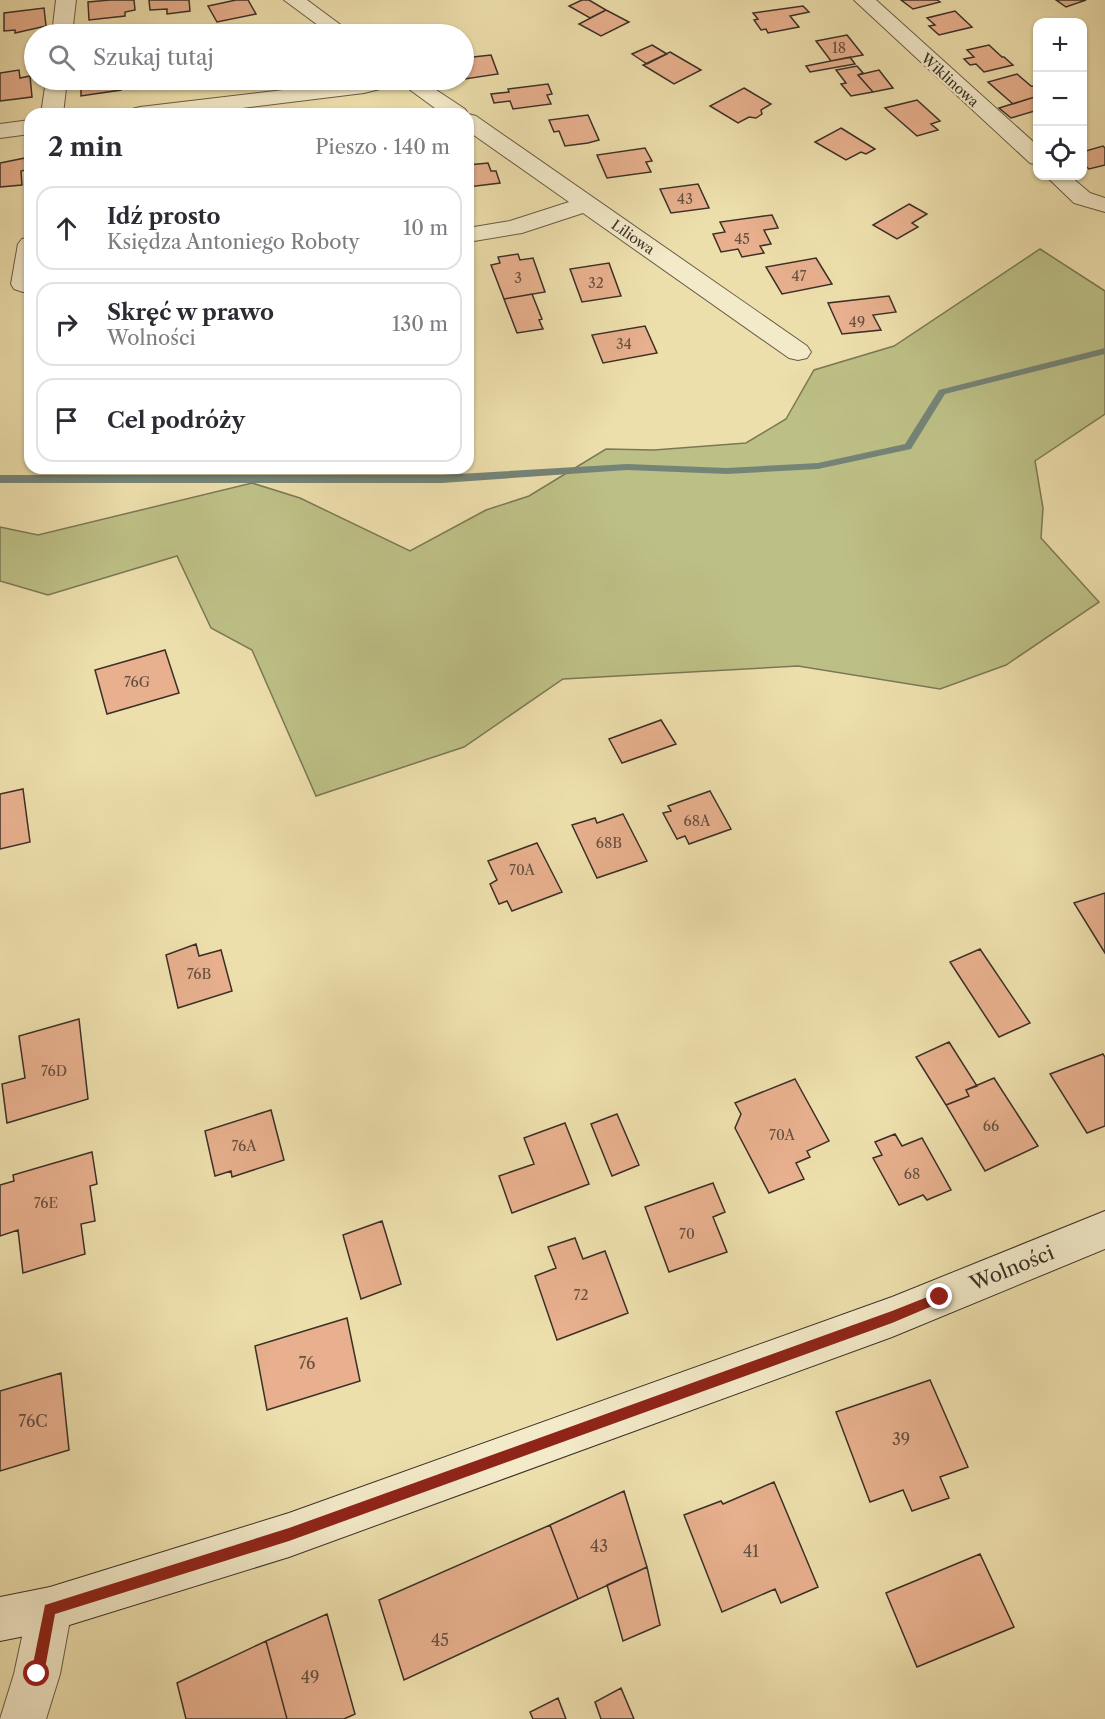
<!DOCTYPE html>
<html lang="pl">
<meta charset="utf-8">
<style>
body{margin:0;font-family:"Libre Caslon Text",serif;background:#f7f7f7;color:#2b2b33}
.controls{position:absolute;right:18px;top:18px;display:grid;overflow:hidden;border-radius:12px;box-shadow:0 2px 4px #0004}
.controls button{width:54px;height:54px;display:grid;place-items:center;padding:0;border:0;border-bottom:2px solid #e1e1e2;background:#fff;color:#2b2b33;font:30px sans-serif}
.stop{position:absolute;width:18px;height:18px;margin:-14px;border:4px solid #8f2418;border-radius:50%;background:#fff}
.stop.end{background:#8f2418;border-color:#fff;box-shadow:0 2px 6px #0008}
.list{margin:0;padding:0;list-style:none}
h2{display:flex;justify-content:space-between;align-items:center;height:78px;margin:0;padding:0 24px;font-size:26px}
h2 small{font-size:20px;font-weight:400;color:#7c7c81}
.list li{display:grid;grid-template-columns:39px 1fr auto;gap:18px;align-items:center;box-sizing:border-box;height:84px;margin:0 12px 12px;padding:0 12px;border:2px solid #e1e1e2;border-radius:18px}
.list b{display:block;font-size:22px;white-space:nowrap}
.list p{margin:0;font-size:20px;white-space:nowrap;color:#7c7c81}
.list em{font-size:20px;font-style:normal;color:#7c7c81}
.icon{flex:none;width:33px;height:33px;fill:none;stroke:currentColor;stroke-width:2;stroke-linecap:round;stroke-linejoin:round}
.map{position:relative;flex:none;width:1105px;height:1719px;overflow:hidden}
.search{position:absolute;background:#fff;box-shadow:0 2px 4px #0004;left:24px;top:24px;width:450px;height:66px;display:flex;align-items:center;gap:15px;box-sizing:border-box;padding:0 21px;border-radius:33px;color:#7c7c81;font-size:22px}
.panel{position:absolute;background:#fff;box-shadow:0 2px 4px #0004;left:24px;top:108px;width:450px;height:366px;border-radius:18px}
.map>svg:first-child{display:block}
.green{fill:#bdc086;stroke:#7c7856;stroke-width:1.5}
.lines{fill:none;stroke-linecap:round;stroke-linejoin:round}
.stream{fill:#748478;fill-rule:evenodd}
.building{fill:#e8b08e;stroke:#3b3027;stroke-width:1.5}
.street-casing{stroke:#685c48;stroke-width:2}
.secondary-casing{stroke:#3b3027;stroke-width:2}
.street{fill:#f3eac9;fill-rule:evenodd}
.secondary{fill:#f3eac9;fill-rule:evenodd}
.route{fill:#8f2418}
.labels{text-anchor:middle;stroke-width:4.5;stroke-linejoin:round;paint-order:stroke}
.number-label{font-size:14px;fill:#665041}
.far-street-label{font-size:14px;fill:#3b3027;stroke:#f3eac9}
.near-number-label{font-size:16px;fill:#665041}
.near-street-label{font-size:20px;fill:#3b3027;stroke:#f3eac9}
</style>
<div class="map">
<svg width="1105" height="1719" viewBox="0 0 1105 1719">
<rect width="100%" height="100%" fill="#eddfac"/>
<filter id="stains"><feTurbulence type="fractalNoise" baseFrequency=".00333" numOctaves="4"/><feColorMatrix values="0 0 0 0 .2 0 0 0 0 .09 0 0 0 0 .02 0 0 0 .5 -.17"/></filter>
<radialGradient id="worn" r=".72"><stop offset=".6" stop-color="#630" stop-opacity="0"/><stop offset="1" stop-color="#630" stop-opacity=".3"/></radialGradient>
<path class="green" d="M1040,249L1105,291V414L1035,461L1043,508L1041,538L1099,602L1006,665L940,689L798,666L563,679L464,747L316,796L252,650L211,628L177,556L48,595L0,581V527L38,535L252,483L300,498L410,551L486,510L529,496L606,449L654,450L746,443L786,419L814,370L894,346Z"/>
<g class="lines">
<path class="stream" d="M1105,348V354L945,394L911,449L818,469L727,474L627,470L442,483H0V475H442L627,464L727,468L818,463L905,444L939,390Z"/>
</g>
<path class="building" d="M110,0H134L135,10L125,12V16L89,20L88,2Z
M149,0H189L190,11L167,14V9L150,10Z
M236,0H248L256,14L217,22L208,6Z
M582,0H589L606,10L590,18L569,6Z
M901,0H937L940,2L913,9Z
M1056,0H1086L1066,7Z
M803,6L809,12L790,16L799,27L768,33L766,29L761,30L754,20L758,19L753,13Z
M44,8L46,26L15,33V30L4,31V13Z
M606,10L629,22L601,36L579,24Z
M955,11L972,27L939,35L929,26L935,25L927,18Z
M847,35L863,55L831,61L816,41Z
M652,45L667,54L647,64L632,54Z
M989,45L1002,57H1004L1013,65L984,72L976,64L970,65L964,59L974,57L967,50Z
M670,52L701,70L674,84L643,65Z
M491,55L498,74L465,79L464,58Z
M850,57L855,64L810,72L806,66Z
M857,66L863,73L858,75L873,92L851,96L841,84L846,83L836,70Z
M19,70L20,78L30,76L32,97L0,101V73Z
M879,70L893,88L873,92L858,75Z
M1017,74L1031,86L1038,87V96L1013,104L988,82Z
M81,80H120L121,90L81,96Z
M548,84L552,94L547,95L551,104L513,109L510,101L494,103L491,94L509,92L508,89Z
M744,88L771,104L761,110L762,114L756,118L749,117L738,123L710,106Z
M1038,96V110L1011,118L999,108Z
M917,100L940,121L931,124L938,130L917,136L885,108Z
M588,115L599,140L588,143L565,146L559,131L554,132L549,120Z
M841,128L875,149L866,154L861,152L846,160L815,142Z
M1103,146L1105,148V165L1089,169L1082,163V152Z
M645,148L652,161L646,162L651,172L607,178L597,155Z
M30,157V169L21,171L22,185L0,187V163Z
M488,163L491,171H496L500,183L468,187V165Z
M698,184L709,208L671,213L660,189Z
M909,204L927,214L912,223L918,227L897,239L873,225Z
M772,215L778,228L764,230L771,244L760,246L764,253L742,257L738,249L721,252L713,234L725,232L720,222Z
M518,254L520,260L533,258L545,292L504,299L491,265L500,263L498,257Z
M816,258L832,284L782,294L766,267Z
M609,263L621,296L582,302L570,269Z
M532,294L542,319L539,320L543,329L517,333L504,299Z
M889,296L896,312L873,315L881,330L842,334L828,303Z
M645,326L657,353L603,363L592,335Z
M165,650L179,693L107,714L95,670Z
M661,720L676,744L622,763L609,739Z
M23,789L30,842L0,849V794Z
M710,791L731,829L689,844L685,836L677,839L663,813L671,811L668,806Z
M623,814L647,861L597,878L572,825L595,818L597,823Z
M537,843L562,892L512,911L507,901L499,904L490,884L497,880L488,861Z
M1105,893V953L1074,903Z
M196,944L199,956L221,950L232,991L178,1008L166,955Z
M980,949L1030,1023L999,1037L950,962Z
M79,1019L88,1099L7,1123L2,1084L25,1078L19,1036Z
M949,1042L977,1086L966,1090L969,1096L946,1105L916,1057Z
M1103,1054L1105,1057V1126L1087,1133L1050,1074Z
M994,1078L1038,1146L985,1171L946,1105L969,1096L966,1090Z
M795,1079L829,1141L807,1151L810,1157L796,1163L804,1179L769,1193L735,1128L741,1114L735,1103Z
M271,1110L284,1160L232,1177L231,1171L215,1176L205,1131Z
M617,1114L639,1165L612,1176L591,1124Z
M565,1123L589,1184L512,1213L499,1176L534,1164L524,1138Z
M895,1134L902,1146L922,1138L951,1190L927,1200L923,1195L899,1205L873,1158L882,1155L875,1142Z
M92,1152L97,1184L90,1186L95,1221L81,1224L85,1254L23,1273L18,1230L0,1236V1185L14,1181L13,1175Z
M713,1183L725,1212L713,1217L727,1252L669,1272L645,1207Z
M382,1221L401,1284L361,1299L343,1235Z
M575,1238L583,1259L605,1251L628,1313L557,1340L535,1276L556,1268L548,1247Z
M347,1318L360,1381L267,1410L255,1346Z
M61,1373L69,1450L0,1471V1391Z
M930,1380L968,1467L940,1477L949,1498L912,1511L903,1490L870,1502L836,1412Z
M774,1482L818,1587L781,1603L775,1589L722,1612L684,1515L721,1501L723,1504Z
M624,1491L647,1567L578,1599L550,1525Z
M550,1525L578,1599L404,1680L379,1600Z
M980,1554L1014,1627L917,1667L886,1593Z
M647,1567L660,1625L623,1641L607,1585Z
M327,1614L355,1714L344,1719H287L266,1641Z
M266,1641L287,1719H186L177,1683Z
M621,1688L634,1719H601L595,1702Z
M558,1698L566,1719H533L530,1712Z"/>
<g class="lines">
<g class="street-casing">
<path id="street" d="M56,0H76L72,34H52Z
M284,0H307L353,34H330Z
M854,0H876L1038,146V165L1030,163Z
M46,80H67L63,114H41Z
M367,80H421L465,109L468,114H443L398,81L396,85L364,93L194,114H129L132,109L140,107Z
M468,114L476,116L807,346L811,352L807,358L798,360L789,358L583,213L522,233L468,242V228L510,221L569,202L468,131Z
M30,120V134L0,138V124Z
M1046,176H1070L1090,193L1105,198V212L1074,203Z
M30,237V290L23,292L14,289L11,284L18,244L22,239Z
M50,1587L66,1593L72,1609L60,1674L46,1719H0L14,1674L28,1609L34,1593Z"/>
</g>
<g class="secondary-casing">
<path id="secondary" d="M1105,1211V1249L892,1337L289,1557L50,1631L0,1641V1597L50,1587L289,1513L892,1297Z"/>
</g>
<use href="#street" class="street"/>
<use href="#secondary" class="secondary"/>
</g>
<path class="route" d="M940,1292L944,1293V1301L892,1323L289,1541L55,1614L44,1674L42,1679L37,1681L32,1679L31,1674L45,1605L289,1528L892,1311Z"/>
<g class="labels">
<g class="number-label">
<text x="839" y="53">18</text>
<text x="685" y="204">43</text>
<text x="742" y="244">45</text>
<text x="799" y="281">47</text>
<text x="518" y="283">3</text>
<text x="596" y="288">32</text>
<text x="857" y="327">49</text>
<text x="624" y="349">34</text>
<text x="137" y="687">76G</text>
<text x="697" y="826">68A</text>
<text x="609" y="848">68B</text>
<text x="522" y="875">70A</text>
<text x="199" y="979">76B</text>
<text x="54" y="1076">76D</text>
<text x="991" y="1131">66</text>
<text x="782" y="1140">70A</text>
<text x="244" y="1151">76A</text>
<text x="912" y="1179">68</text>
<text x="46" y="1208">76E</text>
<text x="687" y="1239">70</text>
<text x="581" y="1300">72</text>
</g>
<g class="far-street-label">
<text transform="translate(950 80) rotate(42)" y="5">Wiklinowa</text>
<text transform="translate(633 237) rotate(35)" y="5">Liliowa</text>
</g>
<g class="near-number-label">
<text x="307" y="1369">76</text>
<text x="33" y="1427">76C</text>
<text x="901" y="1445">39</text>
<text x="599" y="1552">43</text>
<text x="751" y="1557">41</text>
<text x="440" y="1646">45</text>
<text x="310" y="1683">49</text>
</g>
<g class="near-street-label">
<text transform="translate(1012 1268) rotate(-22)" y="7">Wolności</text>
</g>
</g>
<rect width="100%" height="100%" filter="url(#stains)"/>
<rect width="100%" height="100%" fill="url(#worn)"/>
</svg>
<div class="controls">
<button>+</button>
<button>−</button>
<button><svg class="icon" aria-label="locate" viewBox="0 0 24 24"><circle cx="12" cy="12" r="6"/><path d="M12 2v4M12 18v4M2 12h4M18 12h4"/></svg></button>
</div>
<div class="stop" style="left:37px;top:1674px"></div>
<div class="stop end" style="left:940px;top:1297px"></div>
<div class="search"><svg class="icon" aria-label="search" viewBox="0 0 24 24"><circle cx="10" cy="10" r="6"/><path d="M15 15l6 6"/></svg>Szukaj tutaj</div>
<section class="panel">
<h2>2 min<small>Pieszo · 140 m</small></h2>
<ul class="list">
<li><svg class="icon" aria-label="ahead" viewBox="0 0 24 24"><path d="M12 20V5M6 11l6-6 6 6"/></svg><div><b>Idź prosto</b><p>Księdza Antoniego Roboty</p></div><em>10 m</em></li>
<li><svg class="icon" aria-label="right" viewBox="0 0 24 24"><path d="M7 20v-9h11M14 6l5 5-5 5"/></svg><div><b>Skręć w prawo</b><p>Wolności</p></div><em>130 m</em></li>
<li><svg class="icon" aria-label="arrive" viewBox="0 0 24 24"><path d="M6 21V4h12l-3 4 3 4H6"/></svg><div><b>Cel podróży</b></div></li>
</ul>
</section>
</div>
